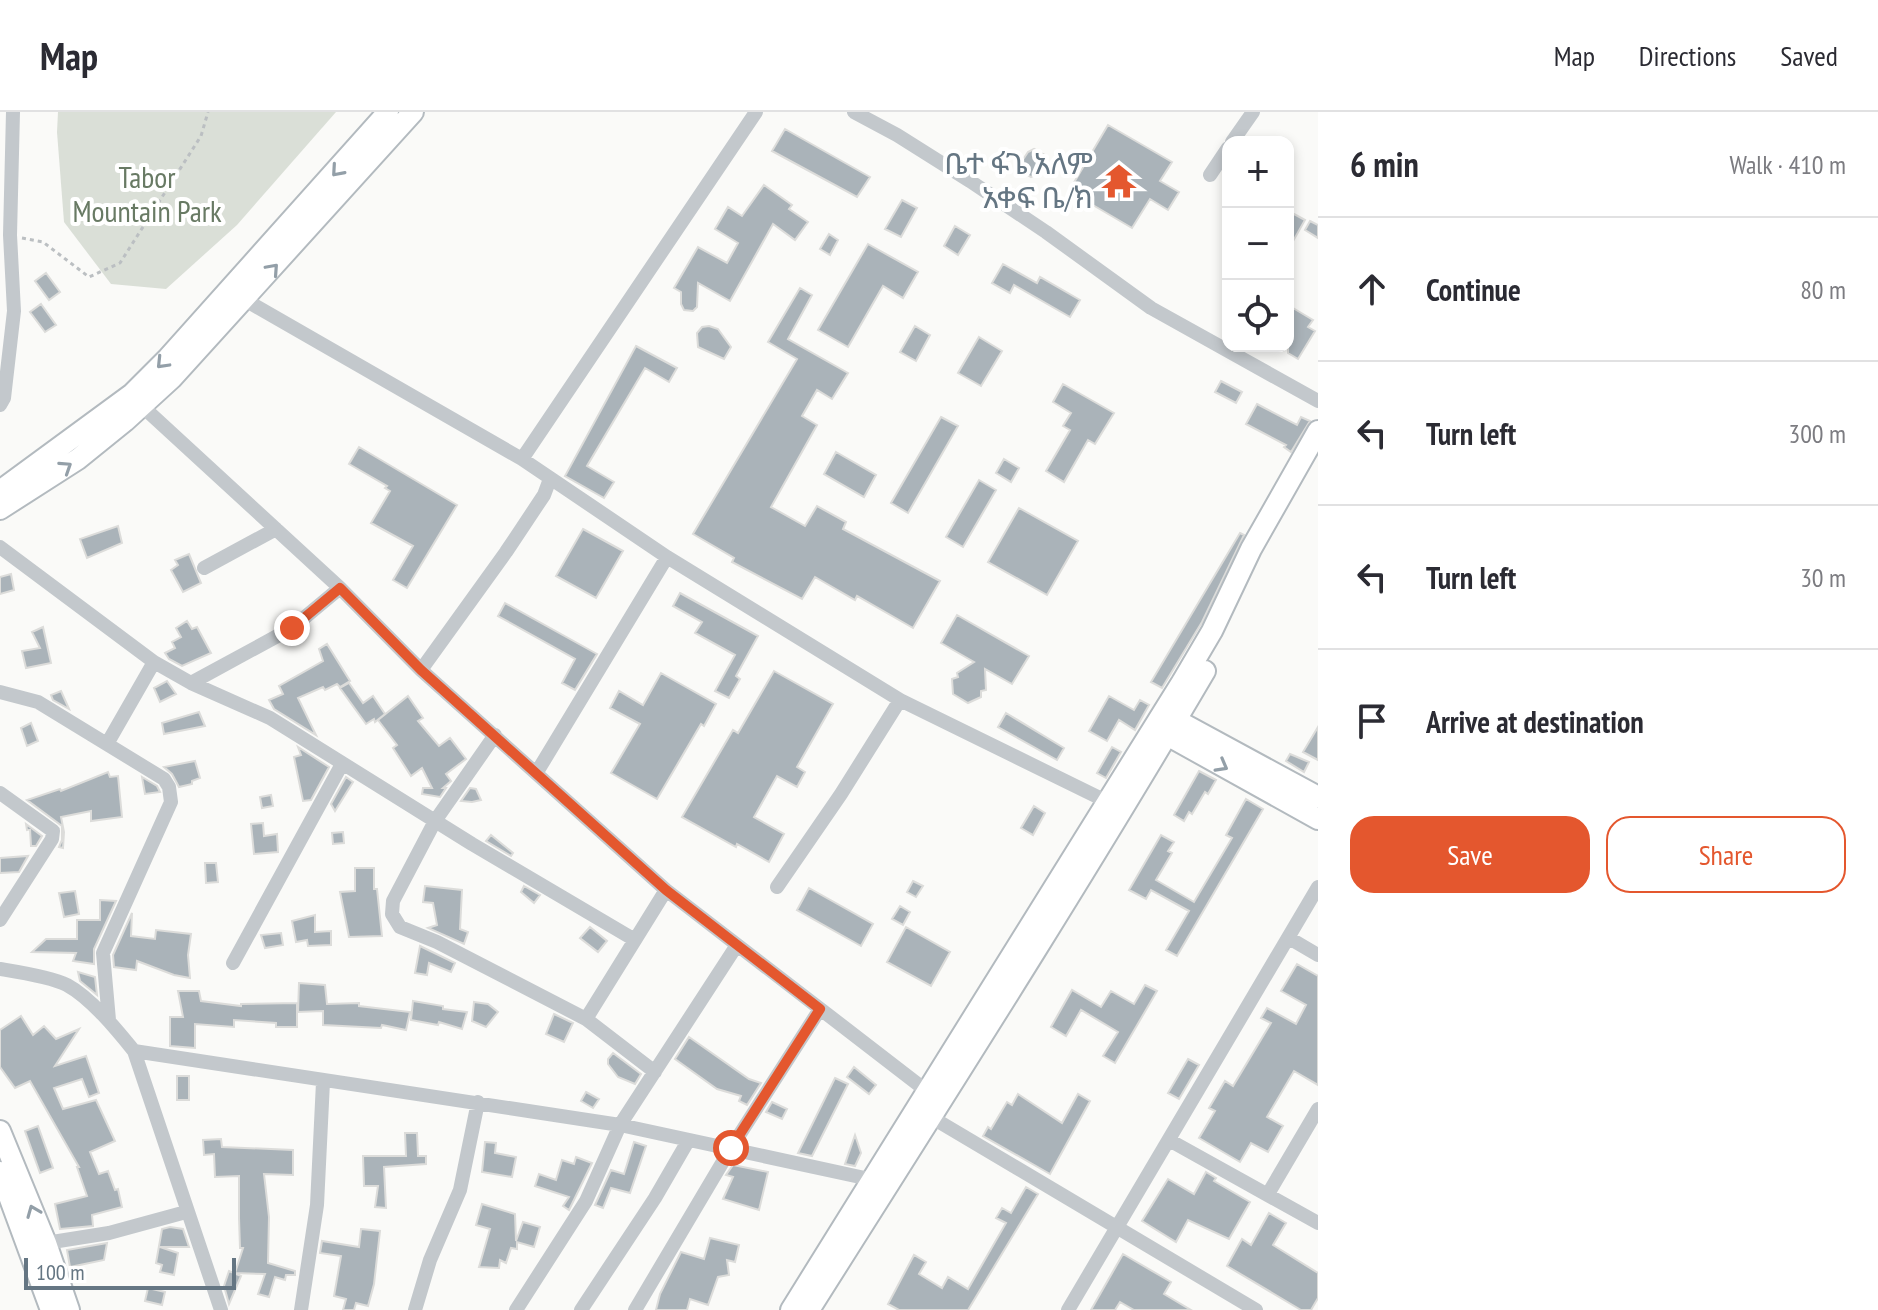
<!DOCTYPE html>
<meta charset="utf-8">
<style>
body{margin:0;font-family:"PT Sans Narrow","Noto Sans Ethiopic",sans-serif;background:#f2f2f3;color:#2b2b33}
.controls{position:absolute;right:24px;top:24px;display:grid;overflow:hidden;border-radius:16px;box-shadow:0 4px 12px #0003}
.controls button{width:72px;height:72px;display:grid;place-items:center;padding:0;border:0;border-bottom:2px solid #e1e1e2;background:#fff;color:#2b2b33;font:40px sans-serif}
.scale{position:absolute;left:24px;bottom:20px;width:212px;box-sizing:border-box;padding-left:8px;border:4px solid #657683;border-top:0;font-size:22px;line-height:28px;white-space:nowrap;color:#657683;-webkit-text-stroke:6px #fff;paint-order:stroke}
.stop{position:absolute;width:24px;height:24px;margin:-18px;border:6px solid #e4572e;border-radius:50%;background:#fff}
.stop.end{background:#e4572e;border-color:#fff;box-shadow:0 2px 8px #0008}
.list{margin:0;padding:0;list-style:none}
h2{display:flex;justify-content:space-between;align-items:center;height:104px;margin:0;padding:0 32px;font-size:34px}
h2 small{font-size:26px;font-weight:400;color:#7c7c81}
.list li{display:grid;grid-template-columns:52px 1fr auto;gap:24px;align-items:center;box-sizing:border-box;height:144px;padding:0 32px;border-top:2px solid #e1e1e2}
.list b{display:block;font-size:30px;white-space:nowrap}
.list em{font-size:26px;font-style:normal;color:#7c7c81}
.actions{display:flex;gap:16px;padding:24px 32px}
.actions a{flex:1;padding:18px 0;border:2px solid #e4572e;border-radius:24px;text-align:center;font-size:28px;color:#e4572e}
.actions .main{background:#e4572e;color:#fff}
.icon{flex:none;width:44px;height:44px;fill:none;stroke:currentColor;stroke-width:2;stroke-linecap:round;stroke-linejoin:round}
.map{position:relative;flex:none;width:1318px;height:1198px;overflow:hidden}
header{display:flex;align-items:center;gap:48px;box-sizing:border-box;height:112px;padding:0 40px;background:#fff;border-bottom:2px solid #e1e1e2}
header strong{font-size:38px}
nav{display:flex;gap:44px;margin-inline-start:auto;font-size:28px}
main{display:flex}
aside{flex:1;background:#fff}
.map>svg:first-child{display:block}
.green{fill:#dadfd7}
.building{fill:#aab3b9;stroke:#dcdcda;stroke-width:2}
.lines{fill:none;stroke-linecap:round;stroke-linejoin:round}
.secondary-casing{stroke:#b3babf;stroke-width:24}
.path{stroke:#bbbfc2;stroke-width:3;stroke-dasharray:4 4;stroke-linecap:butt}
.street{stroke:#c3c8cc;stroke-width:14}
.secondary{stroke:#fff;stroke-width:20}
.oneway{stroke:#939fa8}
.route{stroke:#e4572e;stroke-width:10}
.labels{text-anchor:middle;stroke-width:8;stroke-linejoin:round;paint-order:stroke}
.poi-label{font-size:30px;fill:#657683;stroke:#fff;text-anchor:end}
.park-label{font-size:30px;fill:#687a64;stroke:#fff}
</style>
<header>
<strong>Map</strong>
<nav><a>Map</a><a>Directions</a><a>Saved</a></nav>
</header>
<main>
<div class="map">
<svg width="1318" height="1198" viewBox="0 0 1318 1198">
<rect width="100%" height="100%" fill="#fafaf8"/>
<path class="green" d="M58,0H336L237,113L166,177L111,172L64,110L57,20Z"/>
<path class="building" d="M1108,13L1172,50L1160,69L1179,80L1168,98L1150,87L1132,116L1069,79Z
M785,17L870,65L857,85L772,39Z
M1034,37L1045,43V52L1039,61L1031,65L1021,59L1022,49L1028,40Z
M764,73L792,93L789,97L808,110L795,128L773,112L730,189L698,171L697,195L693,199L684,198L681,192V180L674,176L698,135L727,151L738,131L715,117L728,95L742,104Z
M902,88L917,96L901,125L885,117Z
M1294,102L1305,108L1288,138V111Z
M1310,109L1318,113V126L1305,118Z
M955,114L970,123L958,143L944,134Z
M829,122L838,128L830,143L820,137Z
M868,132L918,160L903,186L883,174L848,235L818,218Z
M1003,152L1037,171L1040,165L1080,188L1070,205L1014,173L1010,181L992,171Z
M46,161L60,180L49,188L35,169Z
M800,176L812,183L788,227L848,261L832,287L817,278L802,304L817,313L771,395L805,414L817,394L846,410L843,417L940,469L913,516L857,484L855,488L815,465L802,487L732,450L734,446L693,422L797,247L768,230Z
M41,192L56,213L45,220L30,200Z
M1293,196L1313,208L1308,215L1315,219L1298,247L1288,241V205Z
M709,214L718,217L731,235L724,247L698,235L697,221L702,215Z
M915,214L930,223L916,249L900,240Z
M979,225L1002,239L981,274L958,261Z
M636,234L677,256L669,270L645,256L587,354L614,370L604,386L565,364Z
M1221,269L1242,280L1236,291L1215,280Z
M1063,272L1114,301L1095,332L1088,328L1064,370L1046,359L1070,318L1063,314L1071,301L1053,290Z
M1257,292L1297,313L1301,305L1310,309L1291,340L1284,335L1286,333L1246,312Z
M941,305L958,314L908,401L891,391Z
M359,335L457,393L407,476L393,468L413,434L371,411L390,379L385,376L387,374L349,352Z
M836,340L876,363L864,385L824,362Z
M1004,347L1019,356L1011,370L996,361Z
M979,368L996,378L963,435L946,425Z
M1019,396L1078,429L1047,483L988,450Z
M118,414L122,431L87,446L80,427Z
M583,417L623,439L596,486L556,464Z
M1240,421L1244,423L1202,510L1162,576L1151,570Z
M189,442L201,471L183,480L171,458L178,453L175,448Z
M11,462L14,478L0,482V465Z
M680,481L758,524L736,564L740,567L729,586L715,579L735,543L695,521L702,510L673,494Z
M505,491L597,542L575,578L562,571L575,547L498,504Z
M957,503L1029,544L1012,572L985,557L986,578L981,579V585L968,591L953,582L952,567L958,565L957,561L974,550L941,531Z
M187,509L192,517L197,515L211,541L182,554L169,547L165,541L175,536L172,530L181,525L176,516Z
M43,515L51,551L26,556L22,539L40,536L32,520Z
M327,532L350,569L340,575L337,572L325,578L323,575L298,586L316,623L274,597L269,588L283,582L279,574L323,549L319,537Z
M774,559L833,592L797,655L805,660L797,675L777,664L754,705L784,722L769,750L737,732L736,735L682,705L733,618L738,621Z
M661,561L716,592L704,614L701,612L657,687L611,661L640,612L610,596L619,579L643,593Z
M167,569L176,582L160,590L154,576Z
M349,571L363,591L373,584L385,602L375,610L374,607L366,612L340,576Z
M61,579L69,597L53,588L51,583Z
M408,584L423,606L418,609L439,634L450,626L466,647L446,662L451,669L443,676H446L440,685L422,682L423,676H432L422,656L411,664L393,636L397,633L378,608Z
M1109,584L1134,598L1140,588L1149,593L1135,618L1119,608L1107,629L1089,619Z
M199,600L205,614L164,622L162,611Z
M1006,601L1064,636L1057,648L998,615Z
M31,611L38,629L27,634L21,616Z
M1318,615V648L1303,640Z
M298,635L329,655L311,688L303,689L294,645L301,643Z
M1112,635L1121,640L1106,666L1097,661Z
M1290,642L1309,650L1304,660L1286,649Z
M195,649L200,666L192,669V672L179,675L172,662L164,655Z
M1199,659L1216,668L1208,682L1205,680L1192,702L1189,700L1184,709L1174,703Z
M108,660L110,665L118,664L122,705L91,709V699L61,705L64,720L63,736L59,735L62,728V714L27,688L60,677L61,679Z
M142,665L157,674L160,680L145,682Z
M346,665L353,670L335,699L331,692Z
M470,676L476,677L481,688L472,690L461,689Z
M271,683L273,694L262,696L260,685Z
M1246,687L1263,697L1177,844L1166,838L1189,799L1151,778L1146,787L1129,778L1161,723L1174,730L1168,739L1172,741L1156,768L1194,790L1232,726L1226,723Z
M1034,694L1045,701L1033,723L1021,716Z
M263,711L264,724L277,722L278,740L254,742L251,712Z
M26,712L42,724L36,734H31L30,717L27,718Z
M343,720L344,731L333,732L332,721Z
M491,723L513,741L511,744L486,729Z
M28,744L19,760L0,761V746Z
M205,751H216L218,770L206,771Z
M355,756H374V777H377L382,824L349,825L340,780L355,779Z
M913,769L923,774L916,785L907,780Z
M425,774L462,778L460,817L468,820L464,832L428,816L437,813L433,791L423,790Z
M524,774L540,783L534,791L521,780Z
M809,776L873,812L861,834L797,798Z
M75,779L79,802L64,805L59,781Z
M100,788L116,789L94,837V852L73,849L76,841L32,840L46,827H77V808H100Z
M900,794L910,800L903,813L892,807Z
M132,801L131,824L155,827L156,818L191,822L188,843L190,866L174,863L137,849L136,858L114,855L113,843Z
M315,803V820L331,819V833L308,834L307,828L296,830L292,809Z
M590,815L607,829L598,840L580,826Z
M906,815L950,840L931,874L887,850Z
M281,821L283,833L265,836L261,823Z
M420,834L455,851L451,860L429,851L427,863L415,861Z
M1297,852L1318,864V973L1294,959L1267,1005L1283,1014L1268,1040L1251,1031L1240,1050L1199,1026L1215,999L1209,996L1225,969L1233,974L1271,911L1261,906L1267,896L1296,912L1306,893L1281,879Z
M78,860L95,865L97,883L80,869Z
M299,871L325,873L327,892L359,891V894L410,900L406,918L382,913L381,916L323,913V899L298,900Z
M1145,873L1157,879L1115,951L1103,944L1118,920L1081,898L1066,924L1051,915L1072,878L1101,895L1111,879L1134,892Z
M178,879H199L201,889L241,894V892L297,891V915H276V911L234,908V915L195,912V936L170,934V905H183Z
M413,889L443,894V897L467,900L462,917L439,910L438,913L411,908Z
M474,890L488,892L498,900L486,915L472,909Z
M554,902L573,911L564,930L546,922Z
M21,904L33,923L44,914L56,927L79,917L55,954L86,944L99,981L89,985L82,967L54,976L63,997L96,988L115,1029L90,1040L99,1062L108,1059L115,1078L118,1077L122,1095L92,1103L93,1114L60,1117L55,1092L87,1084L77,1055H79L30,969L15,976L0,955V918Z
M689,925L749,967L761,971L747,993L739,989L741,984L717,977L675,947Z
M613,941L641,962L635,972L618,965L608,952V947Z
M1188,947L1199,953L1179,987L1168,981Z
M854,955L876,973L869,982L847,965Z
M177,964H189V988H177Z
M835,966L848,972L812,1044L798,1041Z
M586,980L599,987L593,996L581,989Z
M1018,982L1062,1011L1078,982L1090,989L1050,1062L983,1024L988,1015L991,1017L1007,990L1012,993Z
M772,990L787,997L782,1007L766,1000Z
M38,1014L53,1056L40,1061L25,1019Z
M405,1021H417L418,1044H426V1052L384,1055L386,1096L375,1095L378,1074H364L363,1044H406Z
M855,1023L861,1041L855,1054L845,1052Z
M221,1027L222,1035L293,1038V1063L264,1062L269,1105L268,1151L295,1159V1163H286L285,1168L275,1165L269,1185L258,1182L265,1162L235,1161L243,1136H240L239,1106V1064L215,1065L214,1042L204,1043L203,1028Z
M485,1030L496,1031L495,1041L516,1045L512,1065L482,1060Z
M634,1030L646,1034L630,1081L611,1076L603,1096L595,1093L611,1058L624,1062Z
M576,1045L592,1051L569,1098L563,1094L569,1085L535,1074L539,1062L556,1068L562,1048L574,1052Z
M733,1053L768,1060L759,1098L723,1087L733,1065L726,1063Z
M1206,1060L1216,1066L1214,1069L1250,1090L1229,1127L1188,1108L1176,1130L1142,1109L1168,1067L1194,1082Z
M1026,1075L1038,1082L968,1198H899L888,1192L914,1143L926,1150L919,1162L942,1176L948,1165L968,1177L1006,1111L996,1106L1002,1096L1011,1101Z
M482,1092L515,1102L516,1129L523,1110L540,1115L534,1135L517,1130V1137L511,1136L506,1151L500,1148L499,1156L479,1155L490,1117L476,1113Z
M1269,1101L1286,1111L1273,1133L1318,1161V1186L1311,1198H1301L1227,1154L1242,1127L1251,1133Z
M170,1115L183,1117L189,1135H160L178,1141L174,1163L160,1160L162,1153L156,1151L162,1117Z
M361,1117L380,1119L374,1172L368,1194L356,1191L354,1198H343L346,1187L334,1184L341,1144L320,1141L322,1129L359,1135Z
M710,1126L739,1133L735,1150L727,1148L729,1163L718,1165L708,1193L690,1187L687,1198H656L660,1182L681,1140L704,1147Z
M107,1131L104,1148L70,1155L67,1138Z
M1123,1142L1171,1170L1164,1182L1191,1198H1134L1120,1190L1115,1198H1091Z
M229,1159L241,1164L229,1192L224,1174Z
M148,1176L165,1180L162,1193L145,1189Z"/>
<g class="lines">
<g class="secondary-casing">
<path id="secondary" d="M0,379L132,282L168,246L388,0
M0,397L78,347L125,309L172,266L413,0
M1167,603L1318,685
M1158,618L1318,707
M0,1019L46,1131L69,1198
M0,1060L51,1198
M791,1198L1182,570L1212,519L1251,437L1318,319
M809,1198C943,986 1078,775 1205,559"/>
</g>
<path class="path" d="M22,126L43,130L89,165L120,151L201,24L208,0"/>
<path class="street" d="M854,0L897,23L970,69L1046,120L1151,196L1318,289
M1232,30L1253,0
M1210,63L1228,36
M245,188L522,347L667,445L900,588L1108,690
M0,293L4,286L14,199L10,123L13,0
M142,294L340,476L421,558L666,778L928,980
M522,347L756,0
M0,435L154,550L191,571L270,606L472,732L635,828
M204,456L276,417
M421,558L506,440L544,383L550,367
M191,571L292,516L340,476
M0,580L38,590L164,667L169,675L171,690L103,841L109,908
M495,623L435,709L393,789L392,802L400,815L437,830L586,907L655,960
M107,632L154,550
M537,660L667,445
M0,681L53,719L52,727L0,808
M777,775L841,682L900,588
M1289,826L1318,843
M233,851L342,652
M0,857C18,860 51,865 67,873C91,886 117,918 134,939L221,1198
M586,907L666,778
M134,939L620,1013L874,1068
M931,1005L1256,1198
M1169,1028L1318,1111
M1268,1082L1318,997
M46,1131L109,1121L186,1100
M301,1198L317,1093L323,970
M415,1198L430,1148L460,1078L478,990
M516,1198L586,1089L620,1013L737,833
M581,1198L655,1086L688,1029
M635,1198L731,1036L820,897
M1068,1198L1318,775"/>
<use href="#secondary" class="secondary"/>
</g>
<defs><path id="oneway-chevron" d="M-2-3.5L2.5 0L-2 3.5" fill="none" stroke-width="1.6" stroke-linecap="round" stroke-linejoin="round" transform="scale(2)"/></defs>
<g class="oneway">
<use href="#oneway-chevron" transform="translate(337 59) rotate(131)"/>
<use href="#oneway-chevron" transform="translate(273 157) rotate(-48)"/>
<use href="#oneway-chevron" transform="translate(162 251) rotate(134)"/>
<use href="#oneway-chevron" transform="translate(66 355) rotate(-33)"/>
<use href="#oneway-chevron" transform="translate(1222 654) rotate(29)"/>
<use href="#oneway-chevron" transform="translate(33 1099) rotate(-112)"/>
</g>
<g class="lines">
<path class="route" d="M292,516L340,476L421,558L666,778L820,897L731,1036"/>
</g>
<defs>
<g id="temple-bare" transform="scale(2.76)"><path d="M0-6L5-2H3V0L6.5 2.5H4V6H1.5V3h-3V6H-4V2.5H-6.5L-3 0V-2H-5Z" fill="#e4572e" stroke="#fff" stroke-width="2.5" paint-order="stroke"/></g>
</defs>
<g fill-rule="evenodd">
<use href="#temple-bare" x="1119" y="69"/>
</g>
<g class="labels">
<g class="poi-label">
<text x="1093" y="62">ቤተ ፋጌ አለም<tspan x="1093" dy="34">አቀፍ ቤ/ክ</tspan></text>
</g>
<g class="park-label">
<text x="147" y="76">Tabor<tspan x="147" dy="34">Mountain Park</tspan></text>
</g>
</g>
</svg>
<div class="controls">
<button>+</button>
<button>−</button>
<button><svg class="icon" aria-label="locate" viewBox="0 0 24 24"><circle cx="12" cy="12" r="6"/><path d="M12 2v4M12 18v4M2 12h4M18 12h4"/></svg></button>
</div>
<div class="scale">100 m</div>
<div class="stop" style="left:731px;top:1036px"></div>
<div class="stop end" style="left:292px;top:516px"></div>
</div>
<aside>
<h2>6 min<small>Walk · 410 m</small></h2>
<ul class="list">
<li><svg class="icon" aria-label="ahead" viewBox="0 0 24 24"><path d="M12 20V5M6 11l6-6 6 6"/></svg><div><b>Continue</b></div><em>80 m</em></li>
<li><svg class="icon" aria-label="left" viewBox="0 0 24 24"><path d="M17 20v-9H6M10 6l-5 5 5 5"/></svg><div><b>Turn left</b></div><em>300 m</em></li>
<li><svg class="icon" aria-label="left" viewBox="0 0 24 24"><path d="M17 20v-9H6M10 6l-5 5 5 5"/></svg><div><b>Turn left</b></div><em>30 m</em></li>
<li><svg class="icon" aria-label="arrive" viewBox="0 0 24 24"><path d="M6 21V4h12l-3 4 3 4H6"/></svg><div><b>Arrive at destination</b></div></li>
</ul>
<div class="actions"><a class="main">Save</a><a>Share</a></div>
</aside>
</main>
